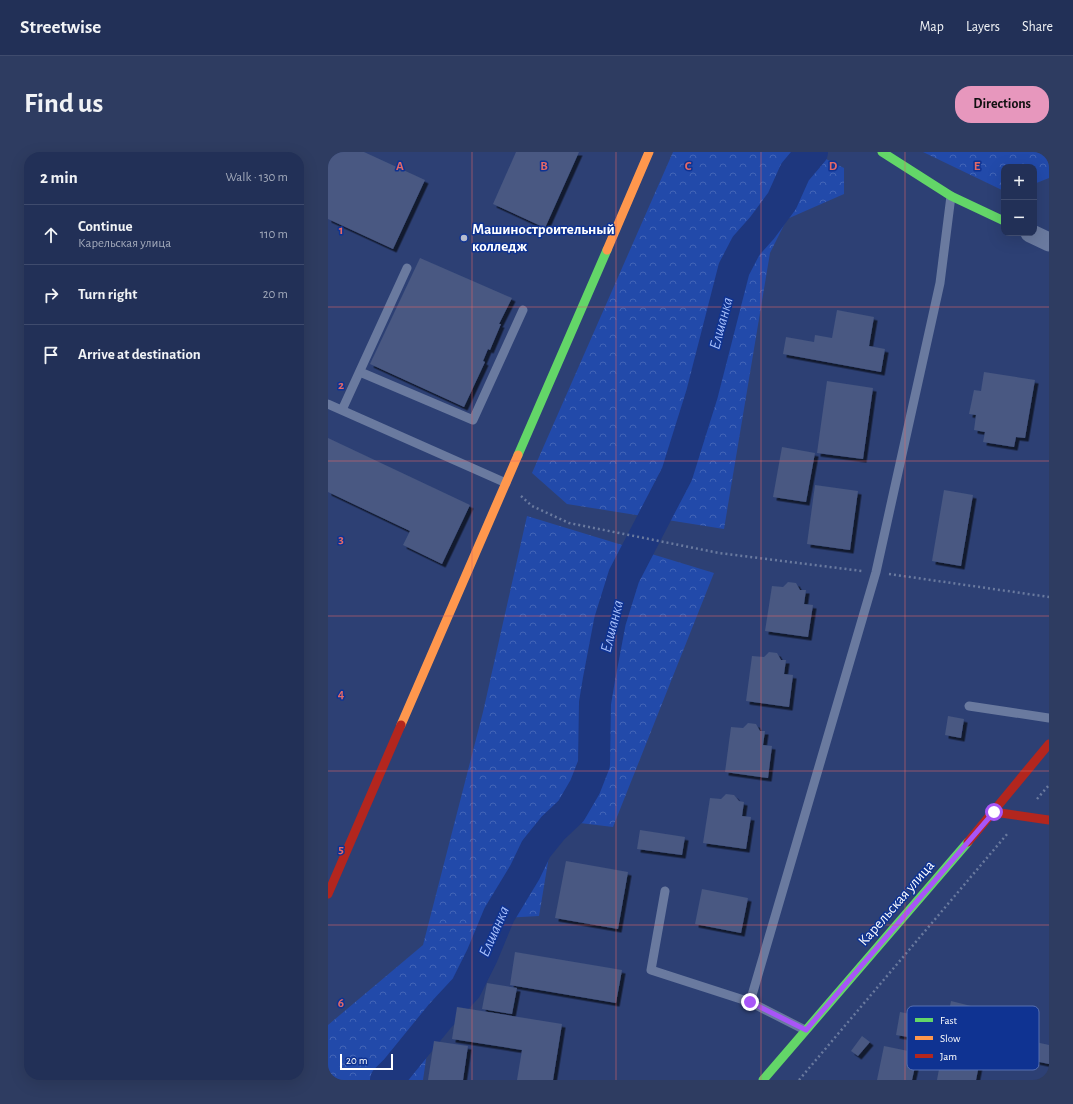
<!DOCTYPE html>
<meta charset="utf-8">
<style>
body{margin:0;font-family:"Alegreya Sans",sans-serif;background:#2e3c61;color:#f1f3f6}
.controls{position:absolute;right:12px;top:12px;display:grid;overflow:hidden;border-radius:8px;box-shadow:0 4px 16px #0002}
.controls button{width:36px;height:36px;display:grid;place-items:center;padding:0;border:0;border-bottom:1px solid #3f4b6d;background:#223057;color:#f1f3f6;font:20px sans-serif}
.scale{position:absolute;left:12px;bottom:10px;width:53px;box-sizing:border-box;padding-left:4px;border:2px solid #fff;border-top:0;font-size:11px;line-height:14px;white-space:nowrap;color:#fff;-webkit-text-stroke:3px #0f3392;paint-order:stroke}
.stop{position:absolute;width:12px;height:12px;margin:-9px;border:3px solid #a855f7;border-radius:50%;background:#fff}
.stop.end{background:#a855f7;border-color:#fff;box-shadow:0 1px 4px #0008}
.list{margin:0;padding:0;list-style:none}
h2{display:flex;justify-content:space-between;align-items:center;height:52px;margin:0;padding:0 16px;font-size:17px}
h2 small{font-size:13px;font-weight:400;color:#a2a9ba}
.list li{display:grid;grid-template-columns:26px 1fr auto;gap:12px;align-items:center;box-sizing:border-box;height:60px;padding:0 16px;border-top:1px solid #3f4b6d}
.list b{display:block;font-size:15px;white-space:nowrap}
.list p{margin:0;font-size:13px;white-space:nowrap;color:#a2a9ba}
.list em{font-size:13px;font-style:normal;color:#a2a9ba}
.icon{flex:none;width:22px;height:22px;fill:none;stroke:currentColor;stroke-width:2;stroke-linecap:round;stroke-linejoin:round}
.map{position:relative;flex:none;width:721px;height:928px;overflow:hidden;border-radius:16px}
header{display:flex;align-items:center;gap:24px;box-sizing:border-box;height:56px;padding:0 20px;background:#223057;border-bottom:1px solid #3f4b6d}
header strong{font-size:19px}
nav{display:flex;gap:22px;margin-inline-start:auto;font-size:14px}
.intro{display:flex;align-items:center;justify-content:space-between;box-sizing:border-box;height:96px;padding:0 24px}
h1{margin:0;font-size:28px}
.button{padding:10px 18px;border-radius:16px;background:#e797bd;color:#111;font-size:14px;font-weight:700}
main{display:flex;gap:24px;padding:0 24px}
aside{flex:1;background:#223057;border-radius:16px;box-shadow:0 4px 16px #0002}
.map>svg:first-child{display:block}
.forest{fill:url(#forest-crowns)}
.lines{fill:none;stroke-linecap:round;stroke-linejoin:round}
.river{stroke:#1e377e;stroke-width:32}
.building{fill:#485882;filter:url(#shadow)}
.path{stroke:#6a7a9f;stroke-width:2.5;stroke-dasharray:2 3;stroke-linecap:butt}
.lane{stroke:#6a7a9f;stroke-width:9}
.street{stroke:#6a7a9f;stroke-width:19}
.fast{stroke:#63d668;stroke-width:9}
.slow{stroke:#ff974d;stroke-width:9}
.jam{stroke:#b3261e;stroke-width:9}
.route{stroke:#a855f7;stroke-width:5}
.grid{fill:none;stroke:#e26868;stroke-width:1;stroke-opacity:0.55}
.poi-dot{fill:#b6bcce;stroke:#0f3392;stroke-width:1.5}
.labels{text-anchor:middle;stroke-width:3;stroke-linejoin:round;paint-order:stroke}
.poi-label{font-size:15px;font-weight:bold;fill:#fff;stroke:#0f3392;text-anchor:start}
.street-label{font-size:15px;fill:#fff;stroke:#0f3392}
.water-label{font-size:16px;font-style:italic;fill:#a7bffb;stroke:#0f3392}
.key{fill:#0f3392;stroke:#5770b3;stroke-width:1}
.key-label{font-size:11px;fill:#fff}
.grid-label{font-size:13px;text-anchor:middle;font-weight:bold;fill:#e26868;stroke:#0f3392;stroke-width:3;stroke-linejoin:round;paint-order:stroke}
</style>
<header>
<strong>Streetwise</strong>
<nav><a>Map</a><a>Layers</a><a>Share</a></nav>
</header>
<div class="intro"><h1>Find us</h1><a class="button">Directions</a></div>
<main>
<aside>
<h2>2 min<small>Walk · 130 m</small></h2>
<ul class="list">
<li><svg class="icon" aria-label="ahead" viewBox="0 0 24 24"><path d="M12 20V5M6 11l6-6 6 6"/></svg><div><b>Continue</b><p>Карельская улица</p></div><em>110 m</em></li>
<li><svg class="icon" aria-label="right" viewBox="0 0 24 24"><path d="M7 20v-9h11M14 6l5 5-5 5"/></svg><div><b>Turn right</b></div><em>20 m</em></li>
<li><svg class="icon" aria-label="arrive" viewBox="0 0 24 24"><path d="M6 21V4h12l-3 4 3 4H6"/></svg><div><b>Arrive at destination</b></div></li>
</ul>
</aside>
<div class="map">
<svg width="721" height="928" viewBox="0 0 721 928">
<defs>
<pattern id="forest-crowns" width="20" height="18" patternUnits="userSpaceOnUse"><rect width="20" height="18" fill="#224aaa"/><path d="M2 6a3 3 0 1 1 6 0M12 15a3 3 0 1 1 6 0" fill="none" stroke="#4365b7"/></pattern>
<filter id="shadow"><feDropShadow dx="3.5" dy="3.5" stdDeviation="0" flood-color="#0009"/></filter>
</defs>
<rect width="100%" height="100%" fill="#2d4074"/>
<path class="forest" d="M345,0H484L516,16V42L459,67L442,101L396,377L239,352L204,321Z
M595,0H721V26L706,32V15H676V39Z
M199,364L386,421L285,675L227,668L211,764L158,767L101,887L95,928H0V873L95,793L155,560Z"/>
<g class="lines">
<path class="river" d="M58,928L68,918L112,864L138,836L154,804L171,763L197,720L208,697L225,676L243,659L257,635L266,612L267,551L271,527L282,469L296,424L349,322L374,242L406,117L418,94L434,76L454,49L467,20L484,0"/>
</g>
<path class="building" d="M0,0H36L97,28L65,97L0,67Z
M188,0H251L217,76L165,52Z
M92,106L184,146L171,172H173L162,198L160,197L155,209L157,210L136,255L42,212Z
M509,158L546,165L541,194L557,197L553,220L455,202L458,185L486,190L487,183L504,186Z
M656,220L707,228L697,286L688,285L686,295L655,290L657,280L646,278L648,263L641,262L646,238L653,239Z
M499,229L545,236L535,307L489,301Z
M0,286L142,353L114,412L75,393L82,379L0,340Z
M454,295L487,301L478,350L445,345Z
M487,333L530,339L522,398L479,392Z
M616,338L645,343L633,414L604,409Z
M460,430L468,431L472,438H478L476,452L485,453L480,485L437,479L444,434L455,435Z
M441,500L449,501L453,508H458L456,522L465,523L461,555L418,549L424,504L436,505Z
M620,564L636,567L633,586L617,583Z
M420,571L428,572L432,579H437L435,593L444,594L440,626L397,620L403,575L415,576Z
M398,642L406,643L411,649L416,650L414,664L423,665L418,697L375,691L382,646L393,647Z
M312,678L357,685L354,703L309,697Z
M238,709L300,720L290,777L227,766Z
M374,737L420,746L413,781L367,772Z
M187,800L294,818L288,851L182,833Z
M159,831L189,836L184,862L154,857Z
M623,849L651,856L646,876L619,870Z
M129,855L234,872L225,928H189L194,898L124,887Z
M572,860L609,867L605,889L568,883Z
M653,878L721,893V912L649,897Z
M534,884L542,890L530,904L523,899Z
M106,889L140,894L135,928H100Z
M556,894L590,901L584,928H549Z
M613,906L651,913L648,928H609Z"/>
<g class="lines">
<path class="path" d="M193,344L204,354L241,371L391,401L534,419
M561,422L721,445
M709,647L721,633
M471,928L680,681"/>
<path class="lane" d="M32,220L145,268L195,158
M0,252L178,331
M14,258L79,116
M641,554L721,566
M337,739L323,818L422,850L477,878
M422,850L548,420L612,131L623,44"/>
<path class="street" d="M702,81L721,90"/>
<path class="fast" d="M554,0L623,44L676,69
M190,303L279,98
M435,928L640,690"/>
<path class="slow" d="M279,98L321,0
M73,573L190,303"/>
<path class="jam" d="M666,660L721,668
M640,690L721,592
M0,742L73,573"/>
</g>
<g class="lines">
<path class="route" d="M422,850L478,878L666,660"/>
</g>
<path class="grid" d="M144,0V928M288,0V928M433,0V928M577,0V928M0,155H721M0,309H721M0,464H721M0,619H721M0,773H721"/>
<circle class="poi-dot" cx="136" cy="86" r="4"/>
<g class="labels">
<g class="poi-label">
<text x="144" y="82">Машиностроительный<tspan x="144" dy="17">колледж</tspan></text>
</g>
<g class="street-label">
<text transform="translate(568 751) rotate(-49)" y="5">Карельская улица</text>
</g>
<g class="water-label">
<text transform="translate(392 171) rotate(-75)" y="6">Елшанка</text>
<text transform="translate(283 474) rotate(-76)" y="6">Елшанка</text>
<text transform="translate(165 779) rotate(-66)" y="6">Елшанка</text>
</g>
</g>
<rect x="579" y="854" width="132" height="64" rx="6" class="key"/>
<rect x="587" y="866" width="18" height="4" fill="#63d668"/>
<rect x="587" y="884" width="18" height="4" fill="#ff974d"/>
<rect x="587" y="902" width="18" height="4" fill="#b3261e"/>
<g class="key-label">
<text x="612" y="872">Fast</text>
<text x="612" y="890">Slow</text>
<text x="612" y="908">Jam</text>
</g>
<g class="grid-label">
<text x="72" y="18">A</text>
<text x="216" y="18">B</text>
<text x="360" y="18">C</text>
<text x="505" y="18">D</text>
<text x="649" y="18">E</text>
<text x="13" y="82">1</text>
<text x="13" y="237">2</text>
<text x="13" y="391">3</text>
<text x="13" y="546">4</text>
<text x="13" y="701">5</text>
<text x="13" y="855">6</text>
</g>
</svg>
<div class="controls">
<button>+</button>
<button>−</button>
</div>
<div class="scale">20 m</div>
<div class="stop" style="left:666px;top:660px"></div>
<div class="stop end" style="left:422px;top:850px"></div>
</div>
</main>
